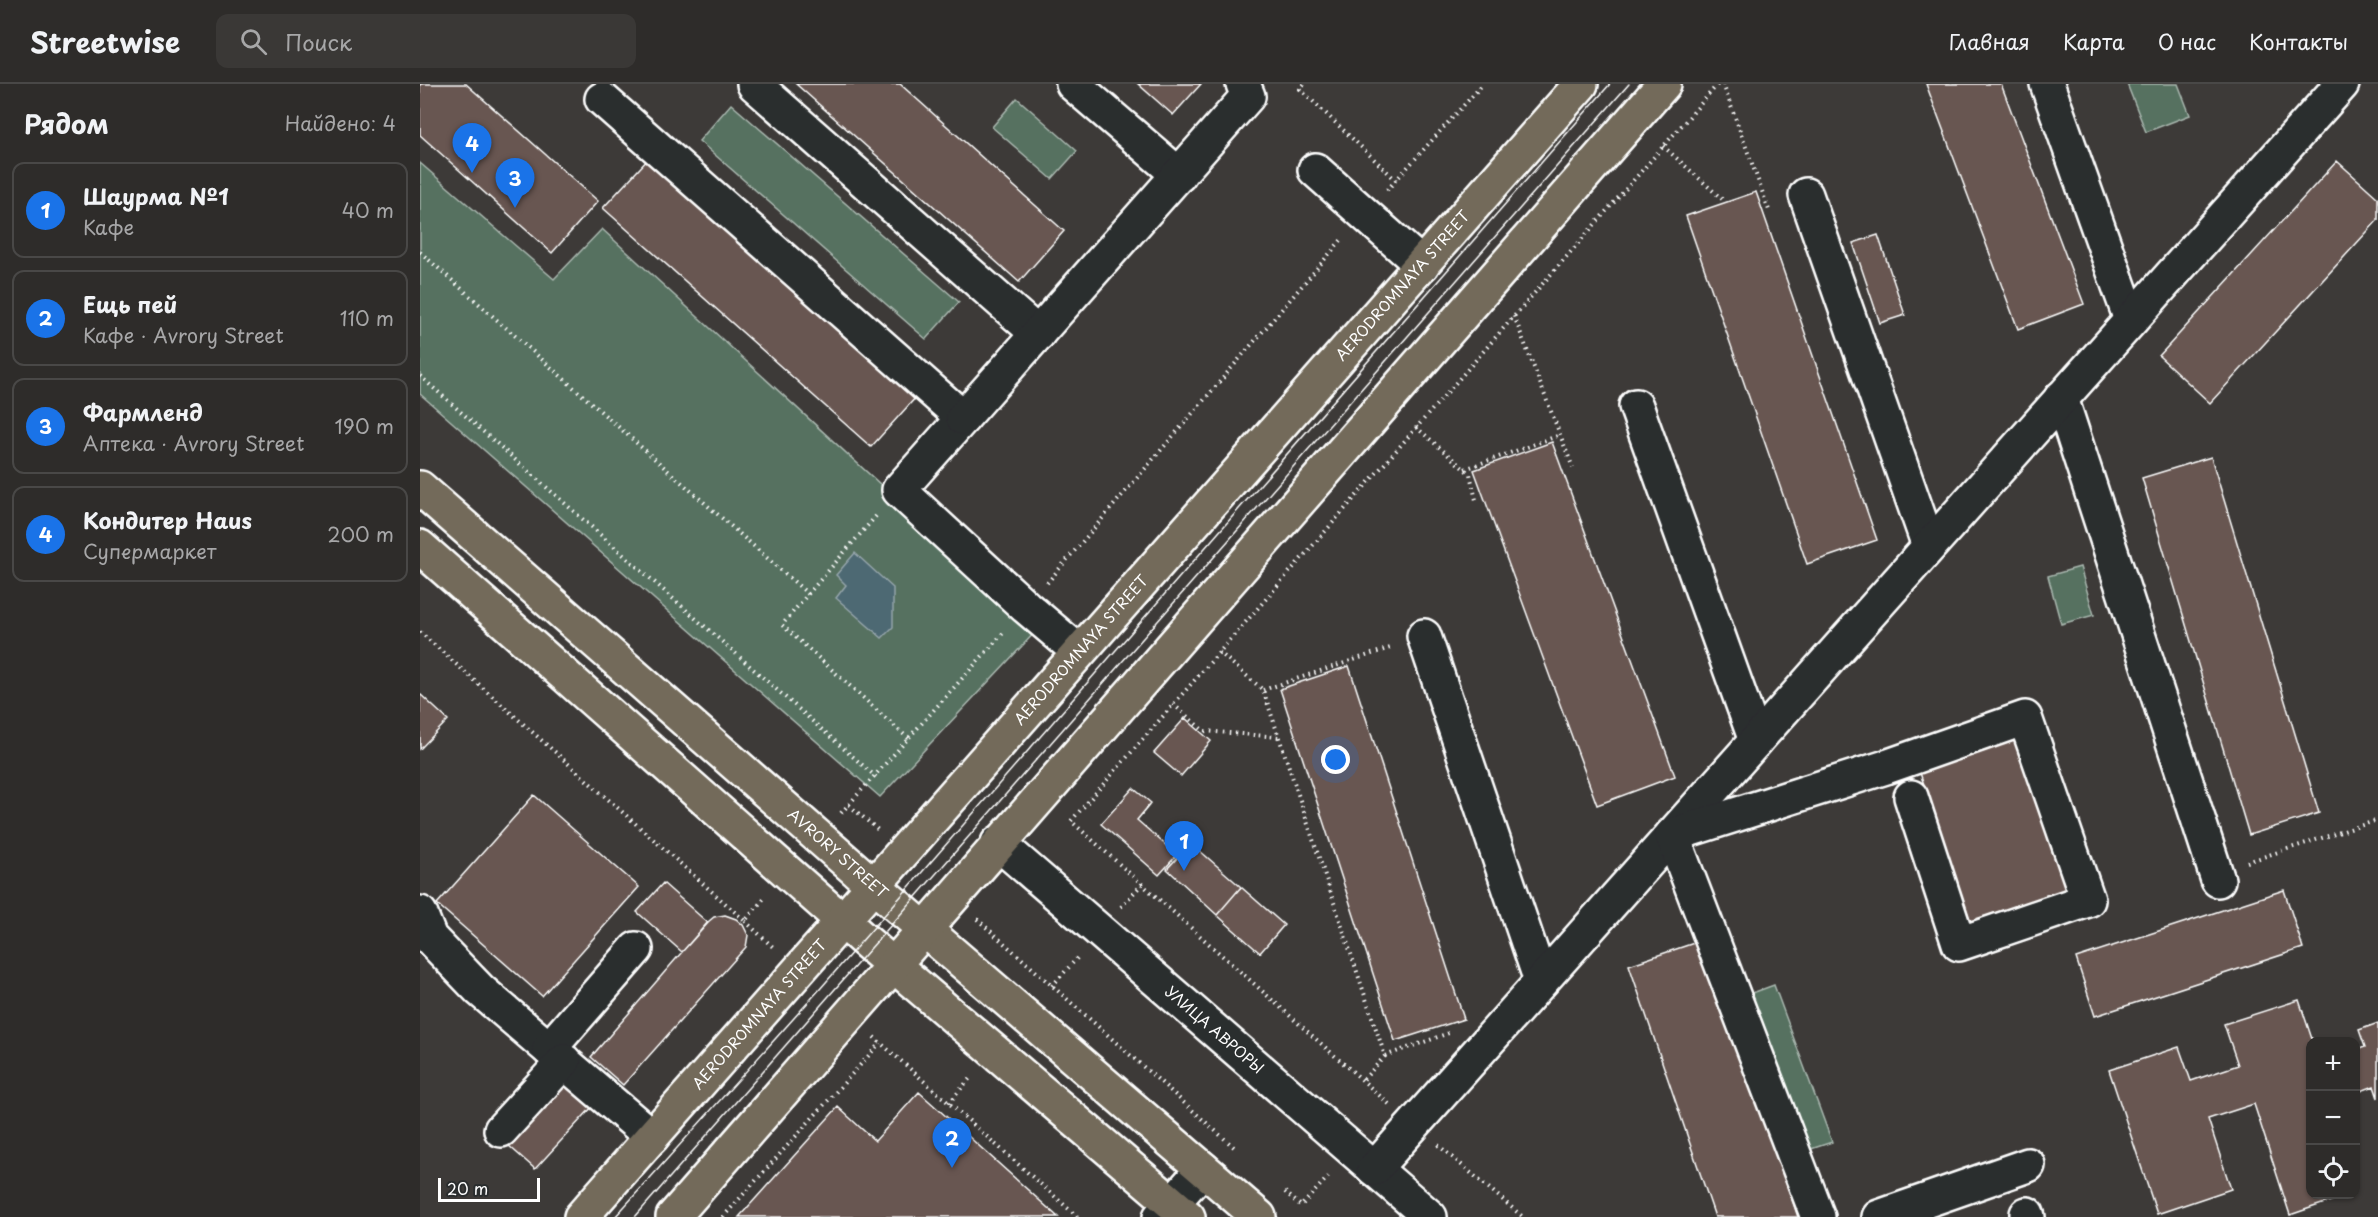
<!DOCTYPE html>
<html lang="ru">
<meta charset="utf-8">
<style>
body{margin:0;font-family:"Playpen Sans",sans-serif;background:#3a3836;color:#f1f3f6}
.controls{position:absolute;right:18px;bottom:18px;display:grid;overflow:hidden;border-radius:12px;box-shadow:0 2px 4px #0004}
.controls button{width:54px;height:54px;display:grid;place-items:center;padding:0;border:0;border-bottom:2px solid #494847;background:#2e2c2a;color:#f1f3f6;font:30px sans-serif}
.scale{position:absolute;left:18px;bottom:15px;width:102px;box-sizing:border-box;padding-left:6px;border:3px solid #fff;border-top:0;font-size:16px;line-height:21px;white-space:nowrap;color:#fff;-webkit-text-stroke:4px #2a2d2e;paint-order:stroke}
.you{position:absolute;left:916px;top:676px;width:21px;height:21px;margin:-15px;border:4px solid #fff;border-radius:50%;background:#1a73e8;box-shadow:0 0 0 9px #1a73e833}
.badge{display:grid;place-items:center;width:39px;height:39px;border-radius:50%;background:#1a73e8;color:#fff;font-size:20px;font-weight:700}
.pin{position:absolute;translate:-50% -50px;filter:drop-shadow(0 2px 3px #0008)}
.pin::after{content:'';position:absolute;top:32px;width:21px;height:18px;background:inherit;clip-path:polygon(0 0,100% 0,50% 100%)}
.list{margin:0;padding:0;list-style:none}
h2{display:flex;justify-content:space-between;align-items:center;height:78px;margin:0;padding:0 24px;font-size:26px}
h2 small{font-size:20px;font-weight:400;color:#a7a7a8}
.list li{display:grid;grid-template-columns:39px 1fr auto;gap:18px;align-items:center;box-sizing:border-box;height:96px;margin:0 12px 12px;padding:0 12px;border:2px solid #494847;border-radius:12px}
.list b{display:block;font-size:22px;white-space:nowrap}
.list p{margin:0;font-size:20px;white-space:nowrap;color:#a7a7a8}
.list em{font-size:20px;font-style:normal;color:#a7a7a8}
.icon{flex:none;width:33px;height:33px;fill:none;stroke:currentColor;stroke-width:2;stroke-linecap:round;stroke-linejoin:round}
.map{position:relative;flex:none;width:1958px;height:1133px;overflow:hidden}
header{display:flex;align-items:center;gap:36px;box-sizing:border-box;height:84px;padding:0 30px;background:#2e2c2a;border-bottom:2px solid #494847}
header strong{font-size:28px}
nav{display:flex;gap:33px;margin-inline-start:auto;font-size:21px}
.search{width:420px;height:54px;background:#3a3836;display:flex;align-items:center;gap:15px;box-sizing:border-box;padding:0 21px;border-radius:12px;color:#a7a7a8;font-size:22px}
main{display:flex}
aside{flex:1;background:#2e2c2a}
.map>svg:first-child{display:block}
.green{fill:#567160;stroke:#aab8b0;stroke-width:1.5}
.water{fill:#4e6973;stroke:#95a5ab;stroke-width:1.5}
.building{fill:#685751;stroke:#fff;stroke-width:1.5}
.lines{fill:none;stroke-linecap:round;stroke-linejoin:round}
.minor-casing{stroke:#fff;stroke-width:38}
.major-casing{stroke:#fff;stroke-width:38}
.path{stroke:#fff;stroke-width:4;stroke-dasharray:1.5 4.5;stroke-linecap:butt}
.minor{stroke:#2a2d2e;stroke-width:33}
.major{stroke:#736b5a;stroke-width:33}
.tram{stroke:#fff;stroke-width:1.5}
.labels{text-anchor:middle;stroke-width:4.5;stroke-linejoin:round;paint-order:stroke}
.street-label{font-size:15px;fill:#fff;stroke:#2a2d2e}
</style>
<header>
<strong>Streetwise</strong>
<div class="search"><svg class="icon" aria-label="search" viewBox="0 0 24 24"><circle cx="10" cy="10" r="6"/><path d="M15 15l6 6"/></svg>Поиск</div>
<nav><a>Главная</a><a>Карта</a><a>О нас</a><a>Контакты</a></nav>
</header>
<main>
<aside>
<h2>Рядом<small>Найдено: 4</small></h2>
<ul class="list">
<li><span class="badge">1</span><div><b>Шаурма №1</b><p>Кафе</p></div><em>40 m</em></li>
<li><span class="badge">2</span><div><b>Ещь пей</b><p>Кафе · Avrory Street</p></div><em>110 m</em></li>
<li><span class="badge">3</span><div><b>Фармленд</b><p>Аптека · Avrory Street</p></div><em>190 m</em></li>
<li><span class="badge">4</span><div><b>Кондитер Haus</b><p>Супермаркет</p></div><em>200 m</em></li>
</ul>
</aside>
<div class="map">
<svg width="1958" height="1133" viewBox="0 0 1958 1133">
<rect width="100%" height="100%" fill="#3d3a38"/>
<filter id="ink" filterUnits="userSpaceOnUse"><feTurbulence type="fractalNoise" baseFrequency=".0167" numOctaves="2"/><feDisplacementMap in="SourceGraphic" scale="12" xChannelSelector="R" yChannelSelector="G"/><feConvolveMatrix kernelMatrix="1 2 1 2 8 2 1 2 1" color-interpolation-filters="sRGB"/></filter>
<g filter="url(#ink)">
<path class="green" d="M1707,0H1758L1770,31L1726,48Z
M597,14L657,67L632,95L572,43Z
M311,20L539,218L506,255L279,57Z
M0,79L134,195L182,145L618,545L460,713L0,310Z
M1660,483L1674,531L1641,540L1628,492Z
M1354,901L1412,1058L1385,1067L1327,911Z"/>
<path class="water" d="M435,469L473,504V543L462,554L416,514L426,501L416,491Z"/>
<path class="building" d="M0,0H46L178,117L132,169L0,51Z
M376,0H480L644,147L599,198Z
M718,0H781L753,31Z
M1506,0H1581L1664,220L1598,245Z
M230,73L497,312L451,363L183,124Z
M1917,77L1958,114V136L1790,319L1739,272Z
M1336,108L1457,456L1387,480L1266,132Z
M1458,151L1485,231L1460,239L1433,159Z
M1132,358L1255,692L1177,721L1054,386Z
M1791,373L1899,729L1829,751L1722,394Z
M929,582L1044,935L975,957L860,605Z
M0,610L28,636L0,665Z
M765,634L791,657L761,692L734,669Z
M1598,649L1652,810L1553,845L1498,683Z
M713,704L731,719L717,736L757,771L739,791L681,740Z
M114,711L219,803L122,912L17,820Z
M771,759L821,803L797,831L747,785Z
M243,799L288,839L262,868L217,828Z
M821,803L864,841L840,869L797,831Z
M1864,806L1883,864L1675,932L1656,874Z
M305,831L316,835L323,841L328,851L326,863L203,1001L171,973L288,838L294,833Z
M1283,856L1378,1133H1295L1209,881Z
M1879,916L1893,958H1890V1110H1931L1870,1131L1834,1020L1788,1035L1811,1105L1737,1130L1689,986L1759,963L1771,997L1818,981L1804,940Z
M1958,939V1014L1954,1002L1936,1009V966L1945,963L1939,946Z
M147,997L174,1021L115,1085L88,1061Z
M499,1008L638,1133H319L418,1023L455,1057Z"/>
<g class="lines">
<g class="minor-casing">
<g id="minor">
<path d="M334,0L618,250"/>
<path d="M653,0L759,91"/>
<path d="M1627,0L1711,236"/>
<path d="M182,15L543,334L479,406L606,523L658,567"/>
<path d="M895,86L1002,181"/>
<path d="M1386,111L1509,462"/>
<path d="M1641,314L1798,796"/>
<path d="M1216,322L1336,657"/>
<path d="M543,334L828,12L823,0"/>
<path d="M1004,552L1121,897"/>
<path id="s1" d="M578,759L1010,1133"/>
<path d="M0,829L10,854L60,906L232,1053"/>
<path d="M129,965L216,865"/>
<path d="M81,1046L144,977"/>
<path d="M954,1085L1922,0"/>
<path d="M1607,1130L1608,1133"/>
<path d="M740,1133L783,1085"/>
<path d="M1398,1133L1252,751L1466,683L1605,634L1668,816L1539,860L1491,713"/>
<path d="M1459,1133L1608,1081"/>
</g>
</g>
<g class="major-casing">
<g id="major">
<path id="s2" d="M0,404L453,801L839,1133"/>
<path d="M0,463L443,855L768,1133"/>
<path id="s3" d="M161,1133L1161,0"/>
<path d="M253,1133L1244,0"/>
</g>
</g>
<path class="path" d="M884,0L880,5L976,96
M1303,0L1350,129
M1243,62L1302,115
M967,106L1063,0
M0,168L388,510L362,541L489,655
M1094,232L1153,384
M0,292L456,693
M996,343L1050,390L1056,416
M1045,385L1140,351
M627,499L923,154
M388,510L456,432
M0,548L325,837L346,812
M799,568L843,606L859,653L965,972L942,997
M843,606L973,563
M753,620L784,647L859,653
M429,721L458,746
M421,729L585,547
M1827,778L1958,736
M701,823L723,799
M557,835L816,1065
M325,837L354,864
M632,902L659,872
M454,953L658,1133
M965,972L1029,949
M529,1019L551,993
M969,1020L651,737L1298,0
M1018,1061L1103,1133
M865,1108L881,1122L910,1091
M303,1133L460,959"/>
<use href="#minor" class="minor"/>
<use href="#major" class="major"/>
<path class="tram" d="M195,1133L400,905L1190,0
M215,1133L1209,0"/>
</g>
</g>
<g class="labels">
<g class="street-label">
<text dy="5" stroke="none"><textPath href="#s3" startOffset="1242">AERODROMNAYA STREET</textPath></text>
<text dy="5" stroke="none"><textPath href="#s3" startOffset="756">AERODROMNAYA STREET</textPath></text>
<text dy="5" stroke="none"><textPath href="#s2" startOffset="555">AVRORY STREET</textPath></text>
<text dy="5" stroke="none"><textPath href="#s3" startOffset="270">AERODROMNAYA STREET</textPath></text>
<text dy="5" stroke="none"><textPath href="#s1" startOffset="286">УЛИЦА АВРОРЫ</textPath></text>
</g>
</g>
</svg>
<div class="controls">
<button>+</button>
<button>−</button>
<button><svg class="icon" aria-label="locate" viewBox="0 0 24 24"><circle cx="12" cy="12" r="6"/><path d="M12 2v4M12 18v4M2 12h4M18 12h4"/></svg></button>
</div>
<div class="scale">20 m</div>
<div class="you"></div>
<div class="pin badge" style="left:764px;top:787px">1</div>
<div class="pin badge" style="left:532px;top:1084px">2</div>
<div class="pin badge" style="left:95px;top:124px">3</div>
<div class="pin badge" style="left:52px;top:89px">4</div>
</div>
</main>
